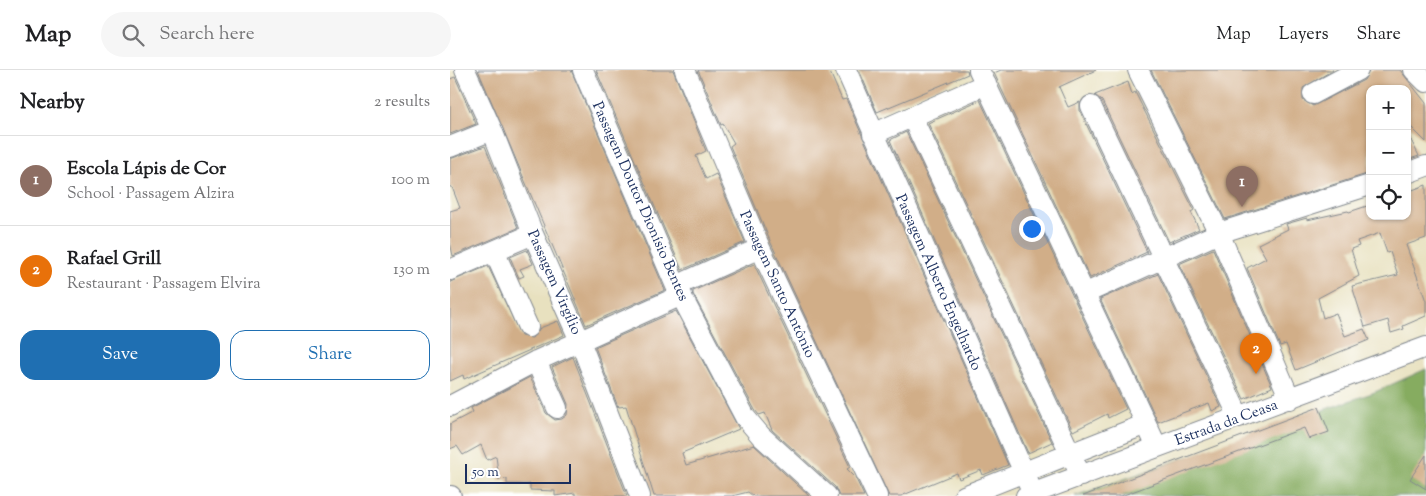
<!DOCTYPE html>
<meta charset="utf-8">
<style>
body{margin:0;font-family:"Sorts Mill Goudy",serif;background:#f6f6f6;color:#202124}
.controls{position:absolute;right:15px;top:15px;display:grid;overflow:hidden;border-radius:10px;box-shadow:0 1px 4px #0004}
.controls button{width:45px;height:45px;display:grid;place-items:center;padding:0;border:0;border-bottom:1px solid #e0e0e0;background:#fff;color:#202124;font:25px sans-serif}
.scale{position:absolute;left:15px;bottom:12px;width:106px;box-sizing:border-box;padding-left:5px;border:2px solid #1b2f5e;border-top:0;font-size:14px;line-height:18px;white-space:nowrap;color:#1b2f5e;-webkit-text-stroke:4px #fff;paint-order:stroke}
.you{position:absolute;left:581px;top:158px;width:18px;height:18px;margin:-12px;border:4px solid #fff;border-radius:50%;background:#1a73e8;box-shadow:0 0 0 8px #1a73e833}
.badge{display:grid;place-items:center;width:32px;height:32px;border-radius:50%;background:#1f6fb2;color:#fff;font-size:16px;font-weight:700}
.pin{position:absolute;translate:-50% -41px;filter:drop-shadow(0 1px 2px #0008)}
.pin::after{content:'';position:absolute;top:26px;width:18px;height:15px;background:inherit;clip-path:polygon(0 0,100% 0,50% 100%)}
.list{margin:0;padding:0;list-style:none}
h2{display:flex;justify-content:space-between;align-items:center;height:65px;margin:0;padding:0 20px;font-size:21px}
h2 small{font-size:16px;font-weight:400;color:#757577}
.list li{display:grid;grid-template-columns:32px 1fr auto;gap:15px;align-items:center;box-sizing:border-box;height:90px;padding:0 20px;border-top:1px solid #e0e0e0}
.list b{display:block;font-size:19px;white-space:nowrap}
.list p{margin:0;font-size:16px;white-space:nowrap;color:#757577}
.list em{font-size:16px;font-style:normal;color:#757577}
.actions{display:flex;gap:10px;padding:15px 20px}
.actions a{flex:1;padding:11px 0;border:1px solid #1f6fb2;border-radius:15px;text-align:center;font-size:18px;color:#1f6fb2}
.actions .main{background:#1f6fb2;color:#fff}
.icon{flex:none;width:28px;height:28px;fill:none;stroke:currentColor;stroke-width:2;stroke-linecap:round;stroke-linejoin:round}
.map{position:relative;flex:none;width:976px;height:426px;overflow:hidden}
header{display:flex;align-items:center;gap:30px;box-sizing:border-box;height:70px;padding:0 25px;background:#fff;border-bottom:1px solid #e0e0e0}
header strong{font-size:24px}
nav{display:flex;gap:28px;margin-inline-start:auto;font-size:18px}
.search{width:350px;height:45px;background:#f6f6f6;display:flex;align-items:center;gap:12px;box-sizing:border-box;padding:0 18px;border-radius:28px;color:#757577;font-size:19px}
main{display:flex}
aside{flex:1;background:#fff}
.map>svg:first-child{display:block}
.forest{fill:#86ac61;stroke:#506e60}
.building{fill:#d1ae88}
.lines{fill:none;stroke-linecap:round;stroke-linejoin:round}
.minor-casing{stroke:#82888e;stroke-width:22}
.minor{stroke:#fff;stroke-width:20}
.labels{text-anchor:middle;stroke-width:4;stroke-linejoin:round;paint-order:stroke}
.street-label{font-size:15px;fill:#1b2f5e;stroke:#fff}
</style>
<header>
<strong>Map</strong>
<div class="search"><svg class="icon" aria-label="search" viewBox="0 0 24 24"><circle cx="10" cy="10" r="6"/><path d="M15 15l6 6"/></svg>Search here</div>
<nav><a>Map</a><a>Layers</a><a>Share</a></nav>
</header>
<main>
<aside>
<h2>Nearby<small>2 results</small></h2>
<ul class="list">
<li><span class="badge" style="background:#8d6e63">1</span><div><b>Escola Lápis de Cor</b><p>School · Passagem Alzira</p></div><em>100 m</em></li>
<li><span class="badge" style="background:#e8710a">2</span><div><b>Rafael Grill</b><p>Restaurant · Passagem Elvira</p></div><em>130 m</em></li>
</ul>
<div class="actions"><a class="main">Save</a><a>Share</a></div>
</aside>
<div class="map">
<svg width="976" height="426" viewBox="0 0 976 426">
<rect width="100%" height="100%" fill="#fff"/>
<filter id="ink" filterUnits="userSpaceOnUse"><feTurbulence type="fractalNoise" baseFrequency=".02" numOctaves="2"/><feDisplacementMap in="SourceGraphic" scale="10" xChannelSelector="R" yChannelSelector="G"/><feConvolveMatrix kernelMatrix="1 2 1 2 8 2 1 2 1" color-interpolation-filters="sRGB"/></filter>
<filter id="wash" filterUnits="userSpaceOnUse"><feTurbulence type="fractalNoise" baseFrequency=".0096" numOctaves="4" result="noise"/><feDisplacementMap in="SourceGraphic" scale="20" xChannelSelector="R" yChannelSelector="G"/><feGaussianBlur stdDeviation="1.12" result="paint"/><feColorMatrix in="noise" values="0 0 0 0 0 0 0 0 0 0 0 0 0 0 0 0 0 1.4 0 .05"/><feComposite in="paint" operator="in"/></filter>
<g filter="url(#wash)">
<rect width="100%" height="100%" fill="#e8e1bf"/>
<path class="forest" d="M976,299V426H625L925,322Z"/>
<g id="blocks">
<path class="building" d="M28,0H121L215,220L136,255Z
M146,0H223L256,81L246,86L256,109L266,104L295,172L232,200Z
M248,0H379L392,30L396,29L558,395L533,405L531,400L509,409L507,403L451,426H439L321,173L280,76L284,73L273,54L271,55Z
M409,0H517L518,4L427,42Z
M551,0H646L609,17L618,37L630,32V41L697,182L640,208L544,3Z
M701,0H883L853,18V30L863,36L914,10L920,0H950L976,33V72L957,53V19H920V103L775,149Z
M5,7L26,54L0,64V9Z
M678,12L682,24L685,22L744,140L741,142L749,159L719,172L652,31L645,25Z
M530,30L676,339L658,348L657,344L623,361L478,53Z
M456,62L602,372L578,383L440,70Z
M957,62L969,86L957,90Z
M35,76L68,158L3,186L0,172V141L10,138L2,117H0V89Z
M976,115V168L956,175L976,231V246L953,256L954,259L941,263L938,250L915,257L902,216L948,205L940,182L937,183L930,163L907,171L909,176L901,179L909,206L868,228L873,248L886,243L895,266L914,259L919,270L846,300L836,274L830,276L797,198L816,188L808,174L838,159L836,154L857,148V150L898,141L899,142L920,135V146H957V122Z
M763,179L822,317L794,329L729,194Z
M77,180L83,194L70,199L74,206L69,208L60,187Z
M304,194L400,397L397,399L405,407L414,426H389L385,417L322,360L315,343L309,345L305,340L243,224V221Z
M38,196L71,266L82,268L90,258L108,251L114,265L14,309L13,305L0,311V212Z
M708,204L771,337L762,341L759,333L708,352L650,229Z
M226,241L289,359L232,383L236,395L304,375L359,426H303L298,422L282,426H204L176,336L169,337L168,335V337L145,277Z
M123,287L177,426H125V423L105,426V421L80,420V414H57V409L49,410L46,386L37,390L31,375L13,385L7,376L0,379V354L23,342L21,338L80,307L96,343L105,350L112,349L117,345L118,334L102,297Z
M869,337L879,362L859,369L854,358L671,426H633Z
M976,385V419L960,409Z"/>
</g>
</g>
<g filter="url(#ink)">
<use href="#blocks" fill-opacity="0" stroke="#82888e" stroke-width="1"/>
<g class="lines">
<g class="minor-casing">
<path id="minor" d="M15,0L42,60L83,164L130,271L190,426
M133,0L226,216L295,347L311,366L377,426
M235,0L310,178L427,426
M396,0L583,423
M529,0L707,377
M688,0L769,163L840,329
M964,0L976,12
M863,24L908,0
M641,36L789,347
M462,47L631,406
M423,64L536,14
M0,77L42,60
M957,103L976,96
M44,181L78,257
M0,200L83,164
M226,216L310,178
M636,223L769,163L920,115
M86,291L107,338
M0,336L86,291L232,225
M0,426H1
M514,426L696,354
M576,426L976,277"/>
</g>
<use href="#minor" class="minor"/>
</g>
</g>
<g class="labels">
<g class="street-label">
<text transform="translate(191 131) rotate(66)" y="5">Passagem Doutor Dionísio Bentes</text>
<text transform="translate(105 212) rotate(66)" y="5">Passagem Virgílio</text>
<text transform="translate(489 212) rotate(66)" y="5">Passagem Alberto Engelhardo</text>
<text transform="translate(328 214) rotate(65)" y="5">Passagem Santo Antônio</text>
<text transform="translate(776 352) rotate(-20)" y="5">Estrada da Ceasa</text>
</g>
</g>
</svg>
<div class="controls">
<button>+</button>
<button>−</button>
<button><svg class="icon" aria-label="locate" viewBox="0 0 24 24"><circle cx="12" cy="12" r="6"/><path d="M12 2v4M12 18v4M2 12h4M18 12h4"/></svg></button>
</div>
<div class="scale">50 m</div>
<div class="you"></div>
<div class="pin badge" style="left:792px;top:137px;background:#8d6e63">1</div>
<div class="pin badge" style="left:806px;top:304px;background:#e8710a">2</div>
</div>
</main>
